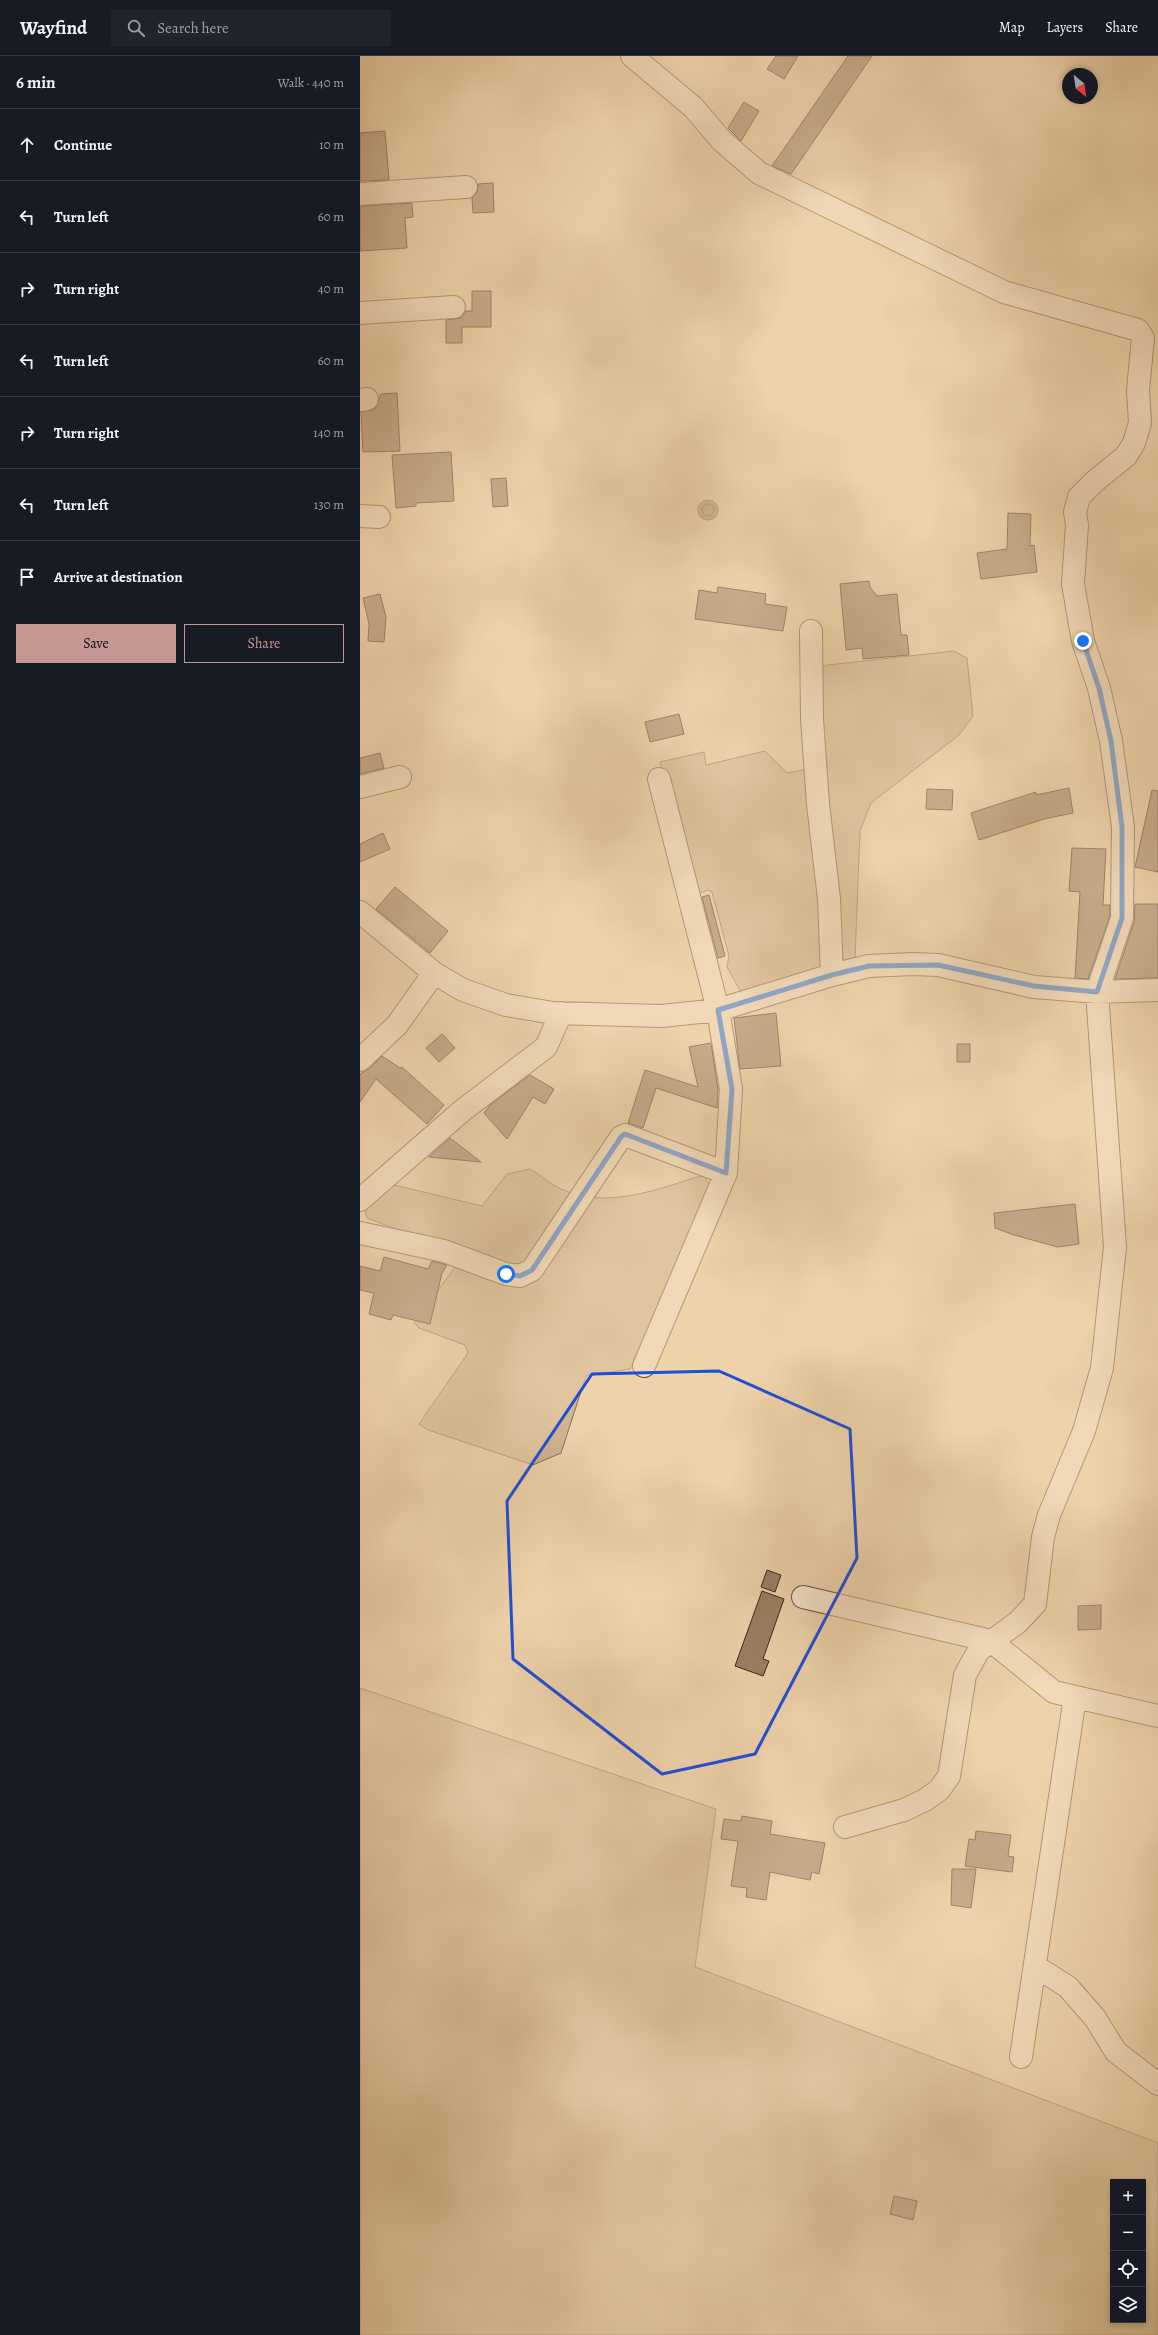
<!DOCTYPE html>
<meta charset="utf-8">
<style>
body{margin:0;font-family:Alegreya,serif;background:#20242c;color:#f1f3f6}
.controls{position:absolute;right:12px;bottom:12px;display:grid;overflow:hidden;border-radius:0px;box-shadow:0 2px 6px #0003}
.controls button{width:36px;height:36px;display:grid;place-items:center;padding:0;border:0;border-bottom:1px solid #363941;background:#171b24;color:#f1f3f6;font:20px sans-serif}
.compass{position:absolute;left:702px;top:12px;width:36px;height:36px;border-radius:50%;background:#171b24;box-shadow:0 2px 6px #0003;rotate:151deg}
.stop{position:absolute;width:12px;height:12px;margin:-9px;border:3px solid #1a73e8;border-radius:50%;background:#fff}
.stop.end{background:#1a73e8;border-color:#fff;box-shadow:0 1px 4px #0008}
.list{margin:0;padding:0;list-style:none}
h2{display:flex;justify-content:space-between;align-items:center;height:52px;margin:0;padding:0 16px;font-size:17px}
h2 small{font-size:13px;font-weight:400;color:#9ea1a6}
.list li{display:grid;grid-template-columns:26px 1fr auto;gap:12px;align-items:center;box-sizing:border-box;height:72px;padding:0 16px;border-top:1px solid #363941}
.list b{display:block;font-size:15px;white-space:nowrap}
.list em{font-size:13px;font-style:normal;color:#9ea1a6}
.actions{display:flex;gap:8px;padding:12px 16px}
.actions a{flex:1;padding:9px 0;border:1px solid #c59692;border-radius:0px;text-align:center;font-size:14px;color:#c59692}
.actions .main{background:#c59692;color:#111}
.icon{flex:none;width:22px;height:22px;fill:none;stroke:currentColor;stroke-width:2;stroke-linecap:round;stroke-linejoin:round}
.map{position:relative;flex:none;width:798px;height:2279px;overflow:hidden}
header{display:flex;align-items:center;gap:24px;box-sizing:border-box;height:56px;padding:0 20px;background:#171b24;border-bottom:1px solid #363941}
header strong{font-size:19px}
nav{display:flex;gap:22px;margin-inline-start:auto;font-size:14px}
.search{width:280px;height:36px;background:#20242c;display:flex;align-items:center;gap:10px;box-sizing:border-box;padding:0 14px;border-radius:0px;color:#9ea1a6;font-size:15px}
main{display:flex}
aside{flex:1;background:#171b24}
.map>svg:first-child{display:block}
.green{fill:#d0b591;stroke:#866e54;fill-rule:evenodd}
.water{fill:#b19878;stroke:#826a52}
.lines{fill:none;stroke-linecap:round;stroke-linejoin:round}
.shore{stroke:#765f48;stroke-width:1}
.building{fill:#997f64;stroke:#3c2618}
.street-casing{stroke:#68513c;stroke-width:24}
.street{stroke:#f4e2c8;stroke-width:22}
.route{stroke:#1a73e8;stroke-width:5}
.marked{fill:none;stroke:#1d4ed8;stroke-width:3;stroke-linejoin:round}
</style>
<header>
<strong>Wayfind</strong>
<div class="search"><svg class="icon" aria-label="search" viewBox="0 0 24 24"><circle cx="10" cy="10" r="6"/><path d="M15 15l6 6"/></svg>Search here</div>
<nav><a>Map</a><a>Layers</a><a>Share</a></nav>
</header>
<main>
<aside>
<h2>6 min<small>Walk · 440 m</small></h2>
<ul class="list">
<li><svg class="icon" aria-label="ahead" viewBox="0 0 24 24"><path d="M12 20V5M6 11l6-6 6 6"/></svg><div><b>Continue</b></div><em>10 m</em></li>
<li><svg class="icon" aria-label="left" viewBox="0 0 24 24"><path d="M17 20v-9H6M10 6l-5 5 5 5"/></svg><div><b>Turn left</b></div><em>60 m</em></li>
<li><svg class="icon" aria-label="right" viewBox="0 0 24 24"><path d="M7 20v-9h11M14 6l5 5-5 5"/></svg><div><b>Turn right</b></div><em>40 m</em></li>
<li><svg class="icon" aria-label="left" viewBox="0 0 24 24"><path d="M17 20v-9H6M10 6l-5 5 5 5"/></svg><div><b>Turn left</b></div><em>60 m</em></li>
<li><svg class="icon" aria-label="right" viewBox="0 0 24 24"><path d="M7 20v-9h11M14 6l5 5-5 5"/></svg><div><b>Turn right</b></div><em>140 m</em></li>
<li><svg class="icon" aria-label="left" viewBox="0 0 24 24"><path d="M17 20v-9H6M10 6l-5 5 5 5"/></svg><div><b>Turn left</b></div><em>130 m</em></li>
<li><svg class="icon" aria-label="arrive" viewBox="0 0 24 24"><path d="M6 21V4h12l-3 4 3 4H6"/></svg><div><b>Arrive at destination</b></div></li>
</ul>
<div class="actions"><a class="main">Save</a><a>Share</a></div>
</aside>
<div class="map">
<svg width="798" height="2279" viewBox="0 0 798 2279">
<rect width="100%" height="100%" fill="#eed2aa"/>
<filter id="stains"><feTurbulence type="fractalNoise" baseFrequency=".005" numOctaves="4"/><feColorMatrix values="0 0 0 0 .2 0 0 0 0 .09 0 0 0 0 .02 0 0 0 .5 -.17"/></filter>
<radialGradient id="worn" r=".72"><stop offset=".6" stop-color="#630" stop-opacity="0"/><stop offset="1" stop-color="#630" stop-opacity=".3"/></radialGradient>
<path class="green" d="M594,595L607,602L613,660L599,679L511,747L500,775L495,903L383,940L367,911L369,900L352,836L348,834L337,838L334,836L300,706L344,696L346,709L405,695L427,717L461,711L459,610Z
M170,1113C180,1119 190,1128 201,1133C250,1154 296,1133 344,1119L351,1133L270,1313L226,1320L201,1397L173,1409L68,1374L59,1368L108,1297L105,1289L59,1272L54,1266L96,1210L91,1194L7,1162L4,1151L30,1128L122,1150L147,1118Z
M0,1632L356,1753L335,1911L798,2087V2279H0ZM753,2126H783V2264H753Z"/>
<path class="water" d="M338 454a10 10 0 1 1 20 0a10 10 0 1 1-20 0Z"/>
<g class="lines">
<path class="shore" d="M342 454a6 6 0 1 1 12 0a6 6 0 1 1-12 0Z"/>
</g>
<path class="building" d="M416,0H438L424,23L407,13Z
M488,0H512L431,118L412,110Z
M384,46L399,55L381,85L368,72Z
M25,75L29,124L0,125V77Z
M133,127L134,156L113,157L112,142L117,136L118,128Z
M52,147L53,161L45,162L47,192L0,195V150Z
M112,235H131V271H102V287H86V264L101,262L106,255H112Z
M37,337L40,395L3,396L1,356L15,353L21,338Z
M91,396L94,445L56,447V450L36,452L32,399Z
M146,422L148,450L133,451L131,423Z
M648,457L671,458L670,490L674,489L677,516L621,523L617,497L647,493Z
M509,525L510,531L517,540L537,538L541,579H547L549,599L503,603L502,592L486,594L480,528Z
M358,531L406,538L405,548L427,551L423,575L335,563L339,534L357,537Z
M20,538L26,561L24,586L8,585L9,568L3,542Z
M319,658L324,678L290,686L285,666Z
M20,697L24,712L0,718V702Z
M709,732L713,757L684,763L619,784L611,757L676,736V739Z
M567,733L593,734L592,754L566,753Z
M792,734L798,735V816L775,811Z
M23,777L30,793L0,806V788Z
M712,792L746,793L743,849H750V860L728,923L715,922L720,836L709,835Z
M35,831L88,875L70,897L16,853Z
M349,839L365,900L358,902L342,841Z
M775,848H798V922L755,923L774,866Z
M416,957L421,1010L380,1013L374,962Z
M82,978L95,992L79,1006L66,992Z
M351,987L358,1034L357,1052L296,1032L283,1072L268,1067L285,1014L338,1031L329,991Z
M597,988H610V1006H597Z
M22,1000L40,1012L42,1011L84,1049L67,1068L16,1023L0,1046V1018L9,1013Z
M170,1019L194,1033L185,1048L173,1041L147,1083L124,1057L130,1049Z
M90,1082L121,1106L69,1101Z
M715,1148L719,1188L698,1191L654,1179L635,1172L634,1157Z
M24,1201L68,1213L72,1205L87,1209L82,1217L70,1268L33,1259L31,1264L9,1258L14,1237L0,1234V1210L20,1215Z
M407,1514L421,1519L415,1536L401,1531Z
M402,1535L424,1543L403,1603L409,1605L403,1620L375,1610Z
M741,1549V1573L718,1574V1550Z
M382,1760L412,1765L410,1778L465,1787L459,1818L452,1816L450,1824L410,1816L406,1844L386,1841L387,1832L371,1830L378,1785L361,1783L364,1763L381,1765Z
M616,1775L651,1779L648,1800L654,1801L652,1816L605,1810L609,1783L615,1784Z
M592,1813H616L611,1852L591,1849Z
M534,2140L557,2145L553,2164L530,2158Z"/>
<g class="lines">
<g class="street-casing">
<path id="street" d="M272,0L333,51L362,85L399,117L644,236L778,274L783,282L778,334L780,367L774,387L766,400L734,426L719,441L715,456L717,469L713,528L723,585L739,632L751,685L763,771L762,862L737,936L755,1191L742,1312L724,1375L689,1459L683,1481L675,1548L657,1567L619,1594L605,1619L589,1720L579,1734L565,1744L544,1754L485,1771
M0,138L106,131
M0,257L94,251
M0,344L7,343
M0,460L19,461
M451,575L452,663L458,748L469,843L472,919
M0,731L40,721
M0,856L74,917L103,934L146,949L193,957L302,960L358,954L472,919L509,910L553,908L578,909L674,931L737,936L798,934
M0,1004L37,969L74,917
M0,1144L103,1054L186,991L201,957
M0,1177L84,1195L146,1218L160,1220L172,1214L261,1081L265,1079L366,1117
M284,1310L366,1117L371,1033L358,954L299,723
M443,1541L631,1585L694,1636L798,1660
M675,1910L708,1931L735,1962L756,1996L798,2028
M661,2001L715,1641"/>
</g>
<use href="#street" class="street"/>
</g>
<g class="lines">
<path class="route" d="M146,1218L160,1220L172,1214L261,1081L265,1078L366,1117L372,1033L358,954L472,919L509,910L578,909L674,930L737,936L762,862V771L751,685L739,632L723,585"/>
</g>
<path d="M0 0H798V2279H0ZM359,1315L490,1373L497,1502L395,1698L302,1718L153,1603L147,1445L232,1318Z" fill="#eed2aa" fill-opacity=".55" fill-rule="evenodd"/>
<path class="marked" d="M359,1315L490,1373L497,1502L395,1698L302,1718L153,1603L147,1445L232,1318Z"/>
<rect width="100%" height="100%" filter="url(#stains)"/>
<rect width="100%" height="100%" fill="url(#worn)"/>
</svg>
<div class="controls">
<button>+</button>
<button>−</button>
<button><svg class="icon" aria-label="locate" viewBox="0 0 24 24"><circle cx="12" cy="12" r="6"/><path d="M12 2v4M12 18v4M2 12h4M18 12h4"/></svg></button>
<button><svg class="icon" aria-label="layers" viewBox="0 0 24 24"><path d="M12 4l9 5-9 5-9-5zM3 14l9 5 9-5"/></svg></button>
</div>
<svg class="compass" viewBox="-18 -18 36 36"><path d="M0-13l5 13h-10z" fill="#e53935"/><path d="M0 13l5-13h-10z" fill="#9ea1a6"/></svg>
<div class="stop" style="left:146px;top:1218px"></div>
<div class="stop end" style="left:723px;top:585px"></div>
</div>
</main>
